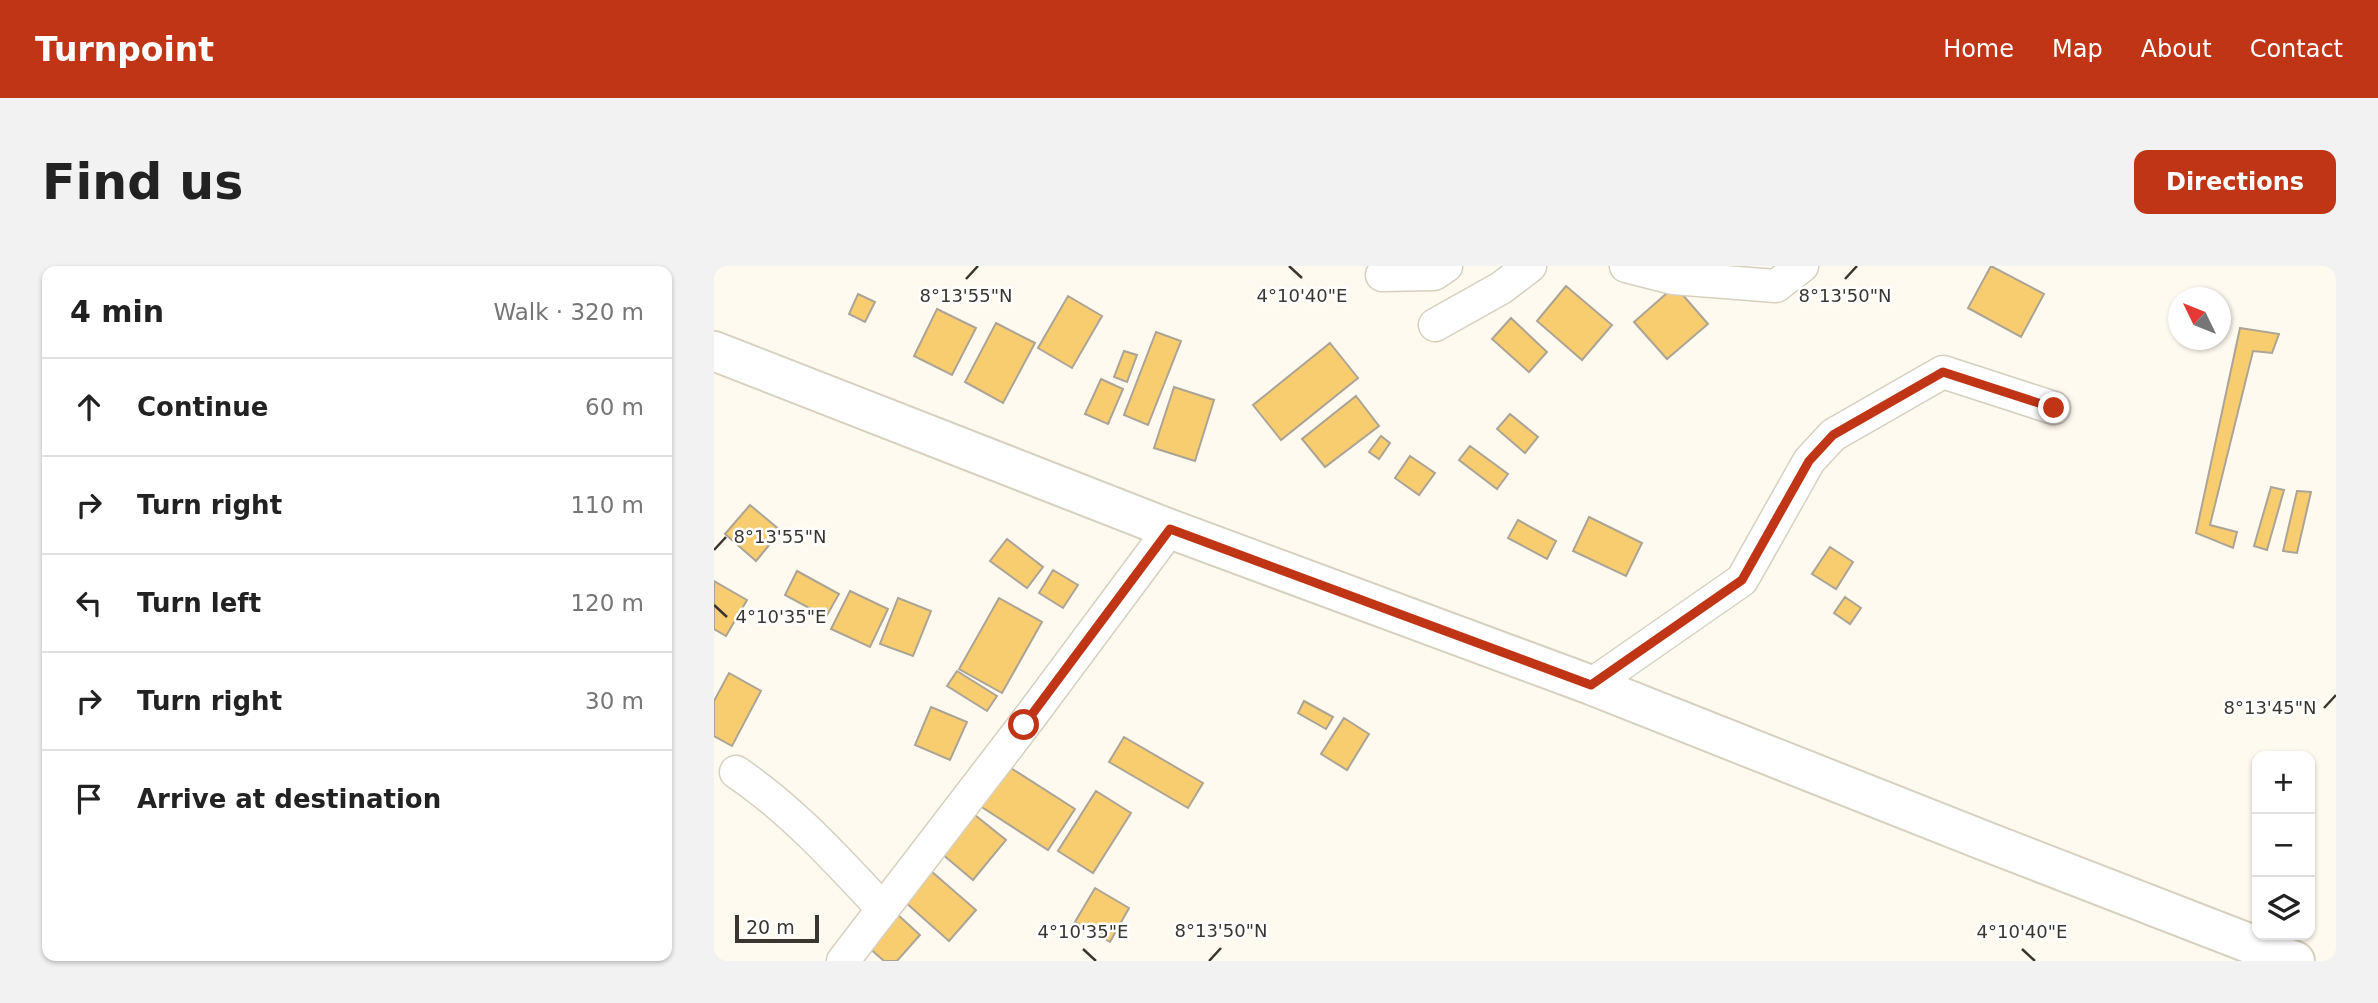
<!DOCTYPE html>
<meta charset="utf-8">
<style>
body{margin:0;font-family:"DejaVu Sans",sans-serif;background:#f2f2f2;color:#222}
.controls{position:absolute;right:21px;bottom:21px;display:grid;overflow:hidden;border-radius:14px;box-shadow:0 2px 5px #0004}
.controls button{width:63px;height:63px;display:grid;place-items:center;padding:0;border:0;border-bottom:2px solid #e0e0e0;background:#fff;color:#222;font:35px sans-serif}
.compass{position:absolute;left:1454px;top:21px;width:63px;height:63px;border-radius:50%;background:#fff;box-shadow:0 2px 5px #0004;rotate:313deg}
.scale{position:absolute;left:21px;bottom:18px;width:84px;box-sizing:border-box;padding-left:7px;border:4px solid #393630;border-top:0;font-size:19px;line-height:24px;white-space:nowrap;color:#393630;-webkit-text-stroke:5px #fff;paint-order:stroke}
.stop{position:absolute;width:21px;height:21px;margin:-16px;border:5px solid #bf3516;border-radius:50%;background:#fff}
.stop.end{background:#bf3516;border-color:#fff;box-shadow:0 2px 7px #0008}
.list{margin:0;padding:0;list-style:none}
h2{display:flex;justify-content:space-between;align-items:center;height:91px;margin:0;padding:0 28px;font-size:30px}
h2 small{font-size:23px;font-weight:400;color:#767676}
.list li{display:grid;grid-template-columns:46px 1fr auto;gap:21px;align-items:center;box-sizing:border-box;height:98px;padding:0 28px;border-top:2px solid #e0e0e0}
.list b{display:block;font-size:26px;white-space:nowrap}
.list em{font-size:23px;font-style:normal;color:#767676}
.icon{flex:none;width:38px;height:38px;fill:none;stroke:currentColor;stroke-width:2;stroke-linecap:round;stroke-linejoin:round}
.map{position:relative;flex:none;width:1622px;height:695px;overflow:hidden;border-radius:14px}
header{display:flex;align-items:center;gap:42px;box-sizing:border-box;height:98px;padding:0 35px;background:#bf3516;color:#fff}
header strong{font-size:33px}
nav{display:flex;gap:38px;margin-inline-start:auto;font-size:24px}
.intro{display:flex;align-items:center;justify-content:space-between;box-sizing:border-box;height:168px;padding:0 42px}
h1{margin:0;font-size:49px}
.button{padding:18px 32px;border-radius:14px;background:#bf3516;color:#fff;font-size:24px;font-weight:700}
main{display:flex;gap:42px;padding:0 42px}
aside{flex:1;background:#fff;border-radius:14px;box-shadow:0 2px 5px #0004}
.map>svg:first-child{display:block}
.building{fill:#f8cd6f;stroke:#aca495;stroke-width:2}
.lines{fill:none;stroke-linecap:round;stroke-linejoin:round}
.minor-casing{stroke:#d7d0bf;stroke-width:35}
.major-casing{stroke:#d7d0bf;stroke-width:42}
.minor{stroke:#fff;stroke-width:32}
.major{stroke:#fff;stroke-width:38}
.route{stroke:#bf3516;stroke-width:9}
.ticks{fill:none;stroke:#393630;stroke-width:2.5}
.ticks-label{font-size:18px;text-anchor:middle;fill:#393630;stroke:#fff;stroke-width:5;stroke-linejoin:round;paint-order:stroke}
</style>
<header>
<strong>Turnpoint</strong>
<nav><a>Home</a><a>Map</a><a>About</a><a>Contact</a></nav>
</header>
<div class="intro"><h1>Find us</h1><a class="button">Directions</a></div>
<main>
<aside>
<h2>4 min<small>Walk · 320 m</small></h2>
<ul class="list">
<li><svg class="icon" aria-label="ahead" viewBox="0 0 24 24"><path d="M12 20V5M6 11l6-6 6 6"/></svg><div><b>Continue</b></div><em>60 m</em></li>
<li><svg class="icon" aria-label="right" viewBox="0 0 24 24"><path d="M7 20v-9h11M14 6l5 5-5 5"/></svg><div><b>Turn right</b></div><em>110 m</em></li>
<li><svg class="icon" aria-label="left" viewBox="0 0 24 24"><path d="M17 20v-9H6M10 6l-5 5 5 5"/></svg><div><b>Turn left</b></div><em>120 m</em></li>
<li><svg class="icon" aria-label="right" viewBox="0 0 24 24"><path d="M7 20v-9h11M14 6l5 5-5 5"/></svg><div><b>Turn right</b></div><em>30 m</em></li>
<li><svg class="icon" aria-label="arrive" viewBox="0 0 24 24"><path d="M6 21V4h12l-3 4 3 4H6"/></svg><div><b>Arrive at destination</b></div></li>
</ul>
</aside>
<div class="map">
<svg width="1622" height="695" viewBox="0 0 1622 695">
<rect width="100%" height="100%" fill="#fffaf0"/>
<path class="building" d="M1277,0L1330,28L1307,71L1254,42Z
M852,20L898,59L868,94L823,55Z
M961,20L994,58L953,93L920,56Z
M144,28L161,36L151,56L135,48Z
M354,30L388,50L358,102L324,82Z
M223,43L262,62L238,109L200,90Z
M797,52L833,86L815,106L778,73Z
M282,57L321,77L289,137L251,116Z
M1526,62L1565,68L1558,87L1539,85L1496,259L1523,266L1519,282L1482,267Z
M442,66L467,75L434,159L410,149Z
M616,77L644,112L567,174L539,139Z
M410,85L423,89L413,116L400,111Z
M387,113L409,123L394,158L371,148Z
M460,121L500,134L481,195L440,182Z
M642,130L665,160L611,201L588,173Z
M796,148L824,171L811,187L783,163Z
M667,170L676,177L665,193L655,186Z
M756,180L794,208L783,223L745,194Z
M696,190L721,207L705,229L681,212Z
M1557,221L1570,224L1553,284L1540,280Z
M1583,225L1597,226L1583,287L1569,285Z
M36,239L67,265L42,295L11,268Z
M875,251L928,277L912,310L859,285Z
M804,254L842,275L833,293L794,272Z
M293,273L329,301L313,322L276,295Z
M1116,281L1139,296L1122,323L1098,308Z
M339,304L364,319L349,342L325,327Z
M83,305L125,328L112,351L71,329Z
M0,315L33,334L12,370L0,363Z
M136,325L174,343L156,381L117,363Z
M1131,331L1147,342L1136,358L1120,347Z
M184,332L217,345L199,390L166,378Z
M285,332L328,356L288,427L245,403Z
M243,405L283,430L273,445L233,420Z
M15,407L47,425L18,480L0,470V435Z
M590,435L619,451L612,463L584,447Z
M217,441L253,456L236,494L201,479Z
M630,452L655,468L633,504L607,488Z
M410,471L489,517L474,542L395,496Z
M289,497L361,543L334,584L263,538Z
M382,525L417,547L379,607L344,585Z
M261,549L292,574L259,614L228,588Z
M217,605L262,644L235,675L191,636Z
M381,622L415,642L396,676L361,656Z
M182,647L206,669L183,695H170L153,680Z"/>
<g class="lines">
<g class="minor-casing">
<path id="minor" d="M912,0L959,12L1062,20L1088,0
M668,9L720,8L732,0
M721,59L787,22L816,0
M877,419L1028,314L1095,195L1119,169L1229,106L1340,142
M22,506C78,544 122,593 168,642
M129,695L310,459L456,263"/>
</g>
<g class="major-casing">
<path id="major" d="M0,85L456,263L877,419L1271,575L1581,695"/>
</g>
<use href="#minor" class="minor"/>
<use href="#major" class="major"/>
</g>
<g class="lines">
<path class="route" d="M310,459L456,263L877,419L1028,314L1095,195L1119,169L1229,106L1340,142"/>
</g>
<path class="ticks" d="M575,0L588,12M252,13L264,0M1131,13L1143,0M0,284L12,271M0,339L13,351M1610,442L1622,429M369,683L382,695M1308,683L1321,695M495,695L507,682"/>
<g class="ticks-label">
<text x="588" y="36">4°10'40"E</text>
<text x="252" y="36">8°13'55"N</text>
<text x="1131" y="36">8°13'50"N</text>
<text x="66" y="277">8°13'55"N</text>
<text x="67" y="357">4°10'35"E</text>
<text x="1556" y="448">8°13'45"N</text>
<text x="507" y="671">8°13'50"N</text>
<text x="369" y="672">4°10'35"E</text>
<text x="1308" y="672">4°10'40"E</text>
</g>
</svg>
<div class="controls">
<button>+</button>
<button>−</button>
<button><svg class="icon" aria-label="layers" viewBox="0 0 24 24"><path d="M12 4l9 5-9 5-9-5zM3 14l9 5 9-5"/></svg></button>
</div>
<svg class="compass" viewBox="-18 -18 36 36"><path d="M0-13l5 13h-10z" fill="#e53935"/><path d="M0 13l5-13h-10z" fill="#767676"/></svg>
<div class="scale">20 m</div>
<div class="stop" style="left:310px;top:459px"></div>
<div class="stop end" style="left:1340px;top:142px"></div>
</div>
</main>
